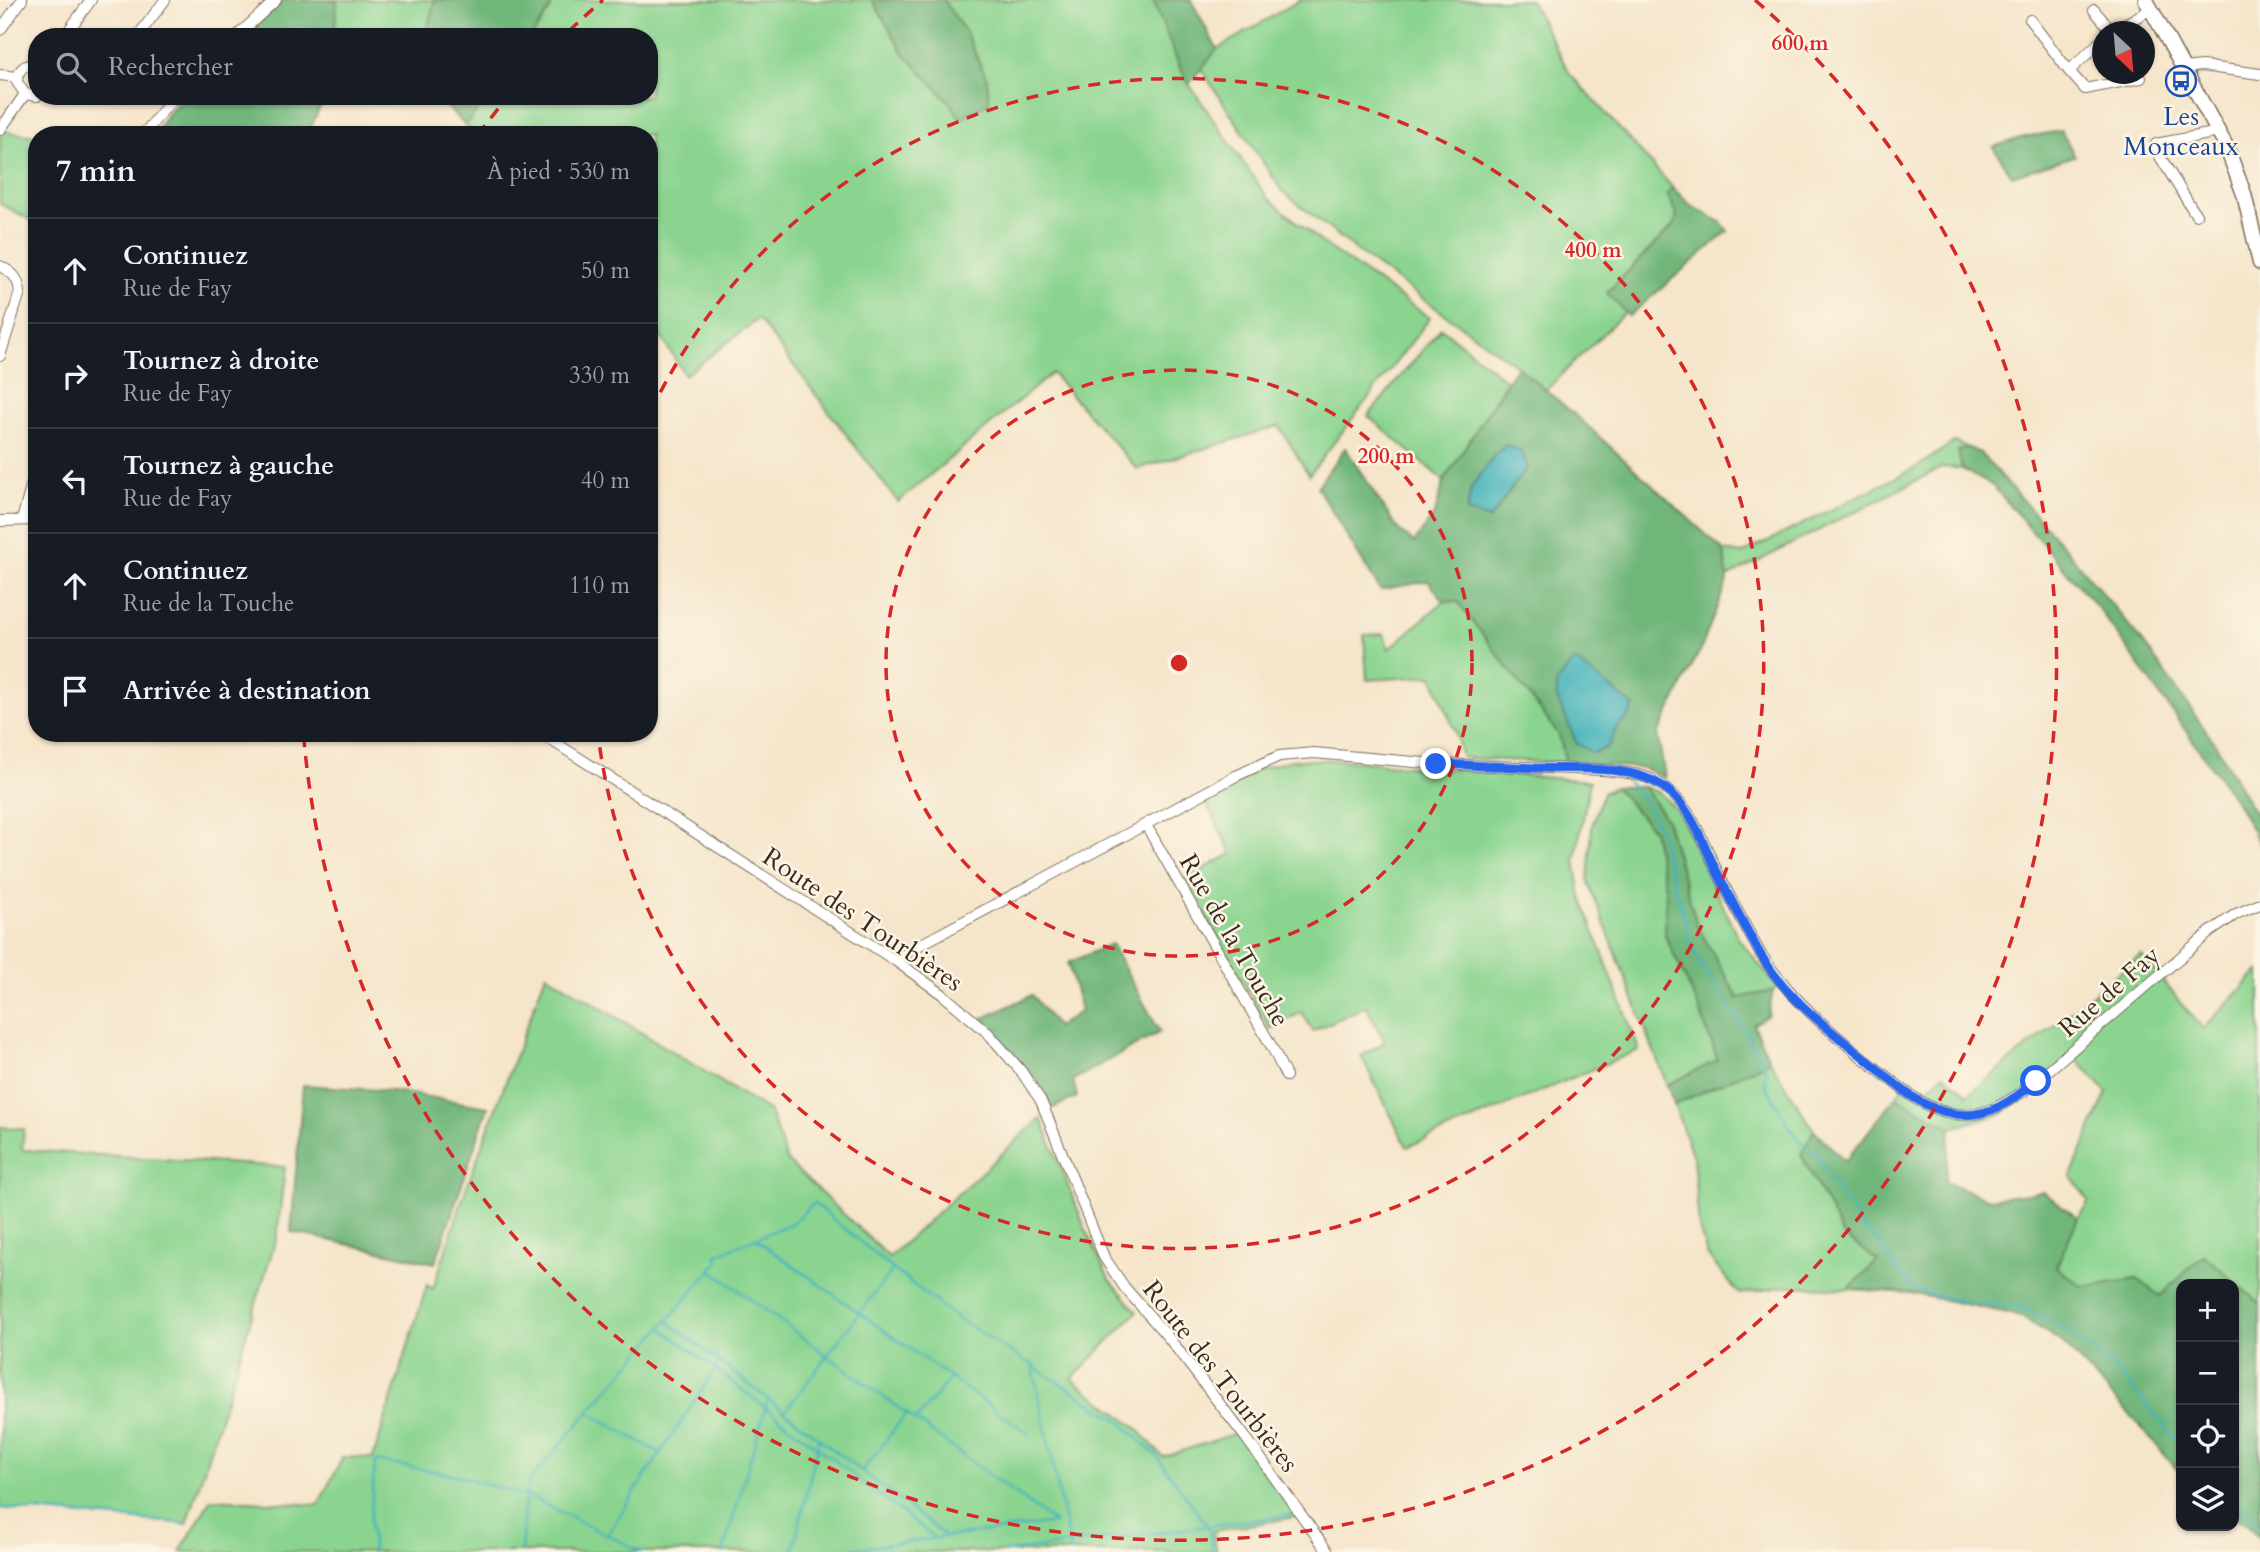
<!DOCTYPE html>
<html lang="fr">
<meta charset="utf-8">
<style>
body{margin:0;font-family:Cardo,serif;background:#242831;color:#f1f3f6}
.controls{position:absolute;right:21px;bottom:21px;display:grid;overflow:hidden;border-radius:14px;box-shadow:0 2px 5px #0004}
.controls button{width:63px;height:63px;display:grid;place-items:center;padding:0;border:0;border-bottom:2px solid #363941;background:#171b24;color:#f1f3f6;font:35px sans-serif}
.compass{position:absolute;left:2092px;top:21px;width:63px;height:63px;border-radius:50%;background:#171b24;box-shadow:0 2px 5px #0004;rotate:154deg}
.stop{position:absolute;width:21px;height:21px;margin:-16px;border:5px solid #2563eb;border-radius:50%;background:#fff}
.stop.end{background:#2563eb;border-color:#fff;box-shadow:0 2px 7px #0008}
.list{margin:0;padding:0;list-style:none}
h2{display:flex;justify-content:space-between;align-items:center;height:91px;margin:0;padding:0 28px;font-size:30px}
h2 small{font-size:23px;font-weight:400;color:#9ea1a6}
.list li{display:grid;grid-template-columns:46px 1fr auto;gap:21px;align-items:center;box-sizing:border-box;height:105px;padding:0 28px;border-top:2px solid #363941}
.list b{display:block;font-size:26px;white-space:nowrap}
.list p{margin:0;font-size:23px;white-space:nowrap;color:#9ea1a6}
.list em{font-size:23px;font-style:normal;color:#9ea1a6}
.icon{flex:none;width:38px;height:38px;fill:none;stroke:currentColor;stroke-width:2;stroke-linecap:round;stroke-linejoin:round}
.map{position:relative;flex:none;width:2260px;height:1552px;overflow:hidden}
.search{position:absolute;background:#171b24;box-shadow:0 2px 5px #0004;left:28px;top:28px;width:630px;height:77px;display:flex;align-items:center;gap:18px;box-sizing:border-box;padding:0 24px;border-radius:28px;color:#9ea1a6;font-size:26px}
.panel{position:absolute;background:#171b24;box-shadow:0 2px 5px #0004;left:28px;top:126px;width:630px;height:616px;border-radius:28px}
.map>svg:first-child{display:block}
.green{fill:#8bd490;stroke:#637f57;stroke-width:2}
.forest{fill:#70b67a;stroke:#56704c;stroke-width:2;fill-rule:evenodd}
.water{fill:#44b4bb;stroke:#406f6c;stroke-width:2}
.lines{fill:none;stroke-linecap:round;stroke-linejoin:round}
.stream{stroke:#44b4bb;stroke-width:2.5}
.street-casing{stroke:#7c6b5a;stroke-width:12}
.secondary-casing{stroke:#7c6b5a;stroke-width:17}
.street{stroke:#fff;stroke-width:10}
.secondary{stroke:#fff;stroke-width:14}
.route{stroke:#2563eb;stroke-width:9}
.ring{fill:none;stroke:#d62828;stroke-width:3.5;stroke-dasharray:12 9}
.labels{text-anchor:middle;stroke-width:5;stroke-linejoin:round;paint-order:stroke}
.transit-label{font-size:26px;fill:#164399;stroke:#fcf5e5}
.street-label{font-size:26px;fill:#3b2a1e;stroke:#fcf5e5}
.centre{fill:#d62828;stroke:#fcf5e5;stroke-width:3.5}
.ring-label{font-size:21px;text-anchor:middle;font-weight:bold;fill:#d62828;stroke:#fcf5e5;stroke-width:5;stroke-linejoin:round;paint-order:stroke}
</style>
<div class="map">
<svg width="2260" height="1552" viewBox="0 0 2260 1552">
<rect width="100%" height="100%" fill="#fcf5e5"/>
<filter id="ink" filterUnits="userSpaceOnUse"><feTurbulence type="fractalNoise" baseFrequency=".0143" numOctaves="2"/><feDisplacementMap in="SourceGraphic" scale="14" xChannelSelector="R" yChannelSelector="G"/><feConvolveMatrix kernelMatrix="1 2 1 2 8 2 1 2 1" color-interpolation-filters="sRGB"/></filter>
<filter id="wash" filterUnits="userSpaceOnUse"><feTurbulence type="fractalNoise" baseFrequency=".00686" numOctaves="4" result="noise"/><feDisplacementMap in="SourceGraphic" scale="28" xChannelSelector="R" yChannelSelector="G"/><feGaussianBlur stdDeviation="1.57" result="paint"/><feColorMatrix in="noise" values="0 0 0 0 0 0 0 0 0 0 0 0 0 0 0 0 0 1.4 0 .05"/><feComposite in="paint" operator="in"/></filter>
<g filter="url(#wash)">
<rect width="100%" height="100%" fill="#f5e5ca"/>
<path class="green" d="M337,0H435L425,37H334Z
M553,0H1153L1179,65L1189,84L1268,198L1326,246L1430,318L1309,475L1279,426L1137,469L1052,373L898,502L758,319L685,375L649,318V135H504L499,129L474,135L465,125L490,96H649V37H531L550,9Z
M1300,0H1530L1570,74L1673,188L1667,194L1677,214L1675,224L1607,292L1625,312L1546,390L1517,366L1366,258L1282,191L1201,69L1217,49Z
M0,131L37,136V223L0,204Z
M1441,328L1507,381L1444,481L1368,416Z
M1954,442L1967,447L1959,451L1962,469L1943,467L1727,577L1724,551L1742,554L1917,467Z
M1444,601L1458,602L1559,735L1566,763L1462,758L1455,731L1432,676L1367,680L1364,635L1384,634L1389,649Z
M1291,760H1339L1590,781L1575,861L1581,897L1639,1050L1407,1147L1361,1056L1385,1042L1366,1006L1313,1031L1302,1012L1270,1029L1184,879L1232,854L1204,799L1259,769Z
M1615,787L1653,830L1666,892L1665,935L1697,1003L1718,1061L1667,1085L1588,881L1592,826L1603,793Z
M1644,787L1660,793L1681,815L1738,938L1777,987L1773,991L1738,998L1697,925L1666,819Z
M2141,955L2203,1029L2260,970V1304L2204,1255L2160,1296L2136,1279L2083,1287L2056,1267L2078,1218L2089,1201L2071,1176L2107,1092L2073,1056L2002,1114L1951,1128L1896,1097L1905,1084L1921,1096L1943,1074L1968,1095Z
M546,974L770,1112L787,1161L889,1257L1041,1118L1087,1233L1108,1277L1137,1312L1072,1379L1136,1427L1163,1457L1237,1433L1297,1517L1213,1531L1217,1552H180L211,1499L318,1505L343,1457L373,1458L427,1285L433,1289L468,1183Z
M1770,1061L1814,1130L1801,1155L1843,1235L1879,1262L1848,1289L1788,1286L1739,1294L1707,1255L1699,1228L1693,1157L1674,1105Z
M0,1127L24,1129L22,1150L285,1167L277,1236L187,1524L0,1508Z"/>
<path class="forest" d="M284,0H337L334,37H243Z
M435,0H553L550,9L531,37H425Z
M872,0H943L965,31L987,79L989,102L961,119L951,104L903,52Z
M1153,0H1191L1217,49L1189,84L1179,65Z
M185,96H325L310,129L322,135H154L168,113Z
M435,96H490L465,125Z
M2061,131L2075,156L2012,176L1993,147L2020,138Z
M1673,188L1693,207L1721,222L1728,231L1629,316L1607,293L1675,224L1677,214L1667,194Z
M1517,366L1581,420L1724,551L1727,581L1702,646L1658,734L1665,778L1643,768L1566,763L1559,735L1458,602L1444,601L1428,581L1380,590L1317,487L1345,448L1397,528L1414,543L1435,513L1444,481ZM1495,455L1526,467L1490,519L1467,511L1471,488ZM1634,706L1628,718L1616,728L1608,747L1593,753Z
M1967,447L1980,453L2059,541L2143,642L2216,745L2260,823V845L2235,800L2099,609L1993,486L1962,469L1958,451Z
M1615,787H1644L1666,819L1697,925L1738,998L1773,991L1768,1015L1753,1025L1770,1061L1674,1105L1667,1085L1718,1060L1697,1003L1665,935L1666,892L1653,830Z
M1111,944L1160,1032L1073,1080L1077,1097L1051,1109L1035,1078L982,1019L1032,995L1057,1027L1081,1011L1068,963Z
M303,1085L393,1091L488,1107L435,1263L291,1232Z
M1896,1097L1951,1128L1945,1182L1989,1199L2043,1192L2078,1218L2056,1267L2083,1287L2136,1279L2160,1296L2204,1255L2260,1304V1539L2248,1525L2234,1517V1284H2181V1474L2135,1420L2062,1342L2018,1315L1910,1293L1848,1289L1878,1261L1843,1235L1801,1154L1814,1130L1845,1161Z"/>
<path class="water" d="M1506,445L1522,453L1527,467L1490,519L1467,512L1471,488L1495,455Z
M1574,660L1634,706L1628,718L1616,728L1608,747L1593,753L1577,744L1557,698L1556,684Z"/>
<g class="lines">
<path class="stream" d="M1626,780L1644,800L1659,828L1667,861L1685,921L1688,939L1700,964L1739,1021L1756,1050L1765,1067V1084L1791,1129L1806,1147L1816,1154L1843,1201L1851,1207L1860,1225L1882,1246L1894,1267L1913,1288L1936,1296L1973,1303L2018,1306L2064,1328L2119,1372L2181,1446
M757,1240L1031,1435
M711,1270L1055,1523L829,1552
M667,1321L944,1535
M662,1328L934,1537
M1032,1363L1071,1552
M785,1411L893,1269
M588,1412L660,1453
M917,1419L950,1378
M862,1471L907,1413
M2234,1498L2260,1527
M0,1508L183,1523
M607,1535L720,1362
M373,1552L370,1522L375,1461L456,1475L530,1497L642,1552
M521,1552L525,1497L530,1480L711,1270L719,1261L716,1255L792,1223L814,1203L893,1269L954,1316L1118,1420L1155,1454L1208,1526L1213,1552
M723,1552L768,1399
M793,1552L819,1439
M1006,1552L1292,1515"/>
</g>
</g>
<g filter="url(#ink)">
<g class="lines">
<g class="street-casing">
<path id="street" d="M2094,10L2112,31
M2030,20L2069,71L2102,40
M0,30L22,0
M2111,32L2151,9
M64,37L91,0
M137,37L165,0
M236,37L276,0
M37,64C25,63 17,70 17,82L25,94L37,96
M2184,68L2202,66L2260,74
M2069,71L2085,89L2141,78
M0,75L17,77
M0,130L25,94
M143,135L175,96
M2196,215L2159,155L2156,144L2219,132
M0,266C13,273 18,277 20,292L0,356
M22,520L37,465
M0,521L37,520
M540,733L896,961L942,994L988,1033L1021,1071L1041,1101L1104,1257L1125,1288L1168,1337L1246,1438L1328,1552
M1146,825L1273,1049L1286,1076
M896,961L912,949L1236,776L1279,756L1314,753L1436,764L1603,770C1620,772 1639,773 1655,781C1690,799 1703,844 1720,877C1733,903 1746,928 1760,953C1790,999 1831,1032 1873,1066C1898,1085 1923,1110 1955,1114C1982,1118 2003,1105 2024,1091L2210,932L2236,914L2260,904"/>
</g>
<g class="secondary-casing">
<path id="secondary" d="M2146,0L2227,148L2244,194L2260,263"/>
</g>
<use href="#street" class="street"/>
<use href="#secondary" class="secondary"/>
</g>
</g>
<g class="lines" filter="url(#ink)">
<path class="route" d="M1436,764C1471,765 1506,767 1541,768C1580,770 1632,764 1665,788C1690,806 1702,841 1715,868C1729,896 1744,925 1759,952C1785,997 1827,1028 1867,1060C1893,1082 1921,1110 1956,1114C1987,1119 2014,1100 2036,1081"/>
</g>
<g class="ring">
<circle cx="1179" cy="663" r="293"/>
<path d="M651 411A585 585 0 1 1 598 734"/>
<path d="M478 135A878 878 0 0 1 506 99M569 31A878 878 0 0 1 603 0M1755 0A878 878 0 1 1 304 740"/>
</g>
<defs>
<g id="bus-ring" transform="scale(1.575)"><circle r="9.5" fill="#fcf5e5" stroke="#1a4fb4" stroke-width="1.5"/><path d="M-5-6H5V4H4V6H2V4H-2V6H-4V4H-5ZM-3.5-4V0h7V-4ZM-3.5 1.2v1.5H-2V1.2ZM2 1.2v1.5H3.5V1.2Z" fill="#1a4fb4"/></g>
</defs>
<g fill-rule="evenodd">
<use href="#bus-ring" x="2181" y="81"/>
</g>
<g class="labels">
<g class="transit-label">
<text x="2181" y="125">Les<tspan x="2181" dy="30">Monceaux</tspan></text>
</g>
<g class="street-label">
<text transform="translate(863 919) rotate(34)" y="9">Route des Tourbières</text>
<text transform="translate(1235 940) rotate(60)" y="9">Rue de la Touche</text>
<text transform="translate(2109 991) rotate(-41)" y="9">Rue de Fay</text>
<text transform="translate(1221 1376) rotate(52)" y="9">Route des Tourbières</text>
</g>
</g>
<circle cx="1179" cy="663" r="10" class="centre"/>
<g class="ring-label">
<text x="1800" y="50">600 m</text>
<text x="1593" y="257">400 m</text>
<text x="1386" y="463">200 m</text>
</g>
</svg>
<div class="controls">
<button>+</button>
<button>−</button>
<button><svg class="icon" aria-label="locate" viewBox="0 0 24 24"><circle cx="12" cy="12" r="6"/><path d="M12 2v4M12 18v4M2 12h4M18 12h4"/></svg></button>
<button><svg class="icon" aria-label="layers" viewBox="0 0 24 24"><path d="M12 4l9 5-9 5-9-5zM3 14l9 5 9-5"/></svg></button>
</div>
<svg class="compass" viewBox="-18 -18 36 36"><path d="M0-13l5 13h-10z" fill="#e53935"/><path d="M0 13l5-13h-10z" fill="#9ea1a6"/></svg>
<div class="stop" style="left:2036px;top:1081px"></div>
<div class="stop end" style="left:1436px;top:764px"></div>
<div class="search"><svg class="icon" aria-label="search" viewBox="0 0 24 24"><circle cx="10" cy="10" r="6"/><path d="M15 15l6 6"/></svg>Rechercher</div>
<section class="panel">
<h2>7 min<small>À pied · 530 m</small></h2>
<ul class="list">
<li><svg class="icon" aria-label="ahead" viewBox="0 0 24 24"><path d="M12 20V5M6 11l6-6 6 6"/></svg><div><b>Continuez</b><p>Rue de Fay</p></div><em>50 m</em></li>
<li><svg class="icon" aria-label="right" viewBox="0 0 24 24"><path d="M7 20v-9h11M14 6l5 5-5 5"/></svg><div><b>Tournez à droite</b><p>Rue de Fay</p></div><em>330 m</em></li>
<li><svg class="icon" aria-label="left" viewBox="0 0 24 24"><path d="M17 20v-9H6M10 6l-5 5 5 5"/></svg><div><b>Tournez à gauche</b><p>Rue de Fay</p></div><em>40 m</em></li>
<li><svg class="icon" aria-label="ahead" viewBox="0 0 24 24"><path d="M12 20V5M6 11l6-6 6 6"/></svg><div><b>Continuez</b><p>Rue de la Touche</p></div><em>110 m</em></li>
<li><svg class="icon" aria-label="arrive" viewBox="0 0 24 24"><path d="M6 21V4h12l-3 4 3 4H6"/></svg><div><b>Arrivée à destination</b></div></li>
</ul>
</section>
</div>
